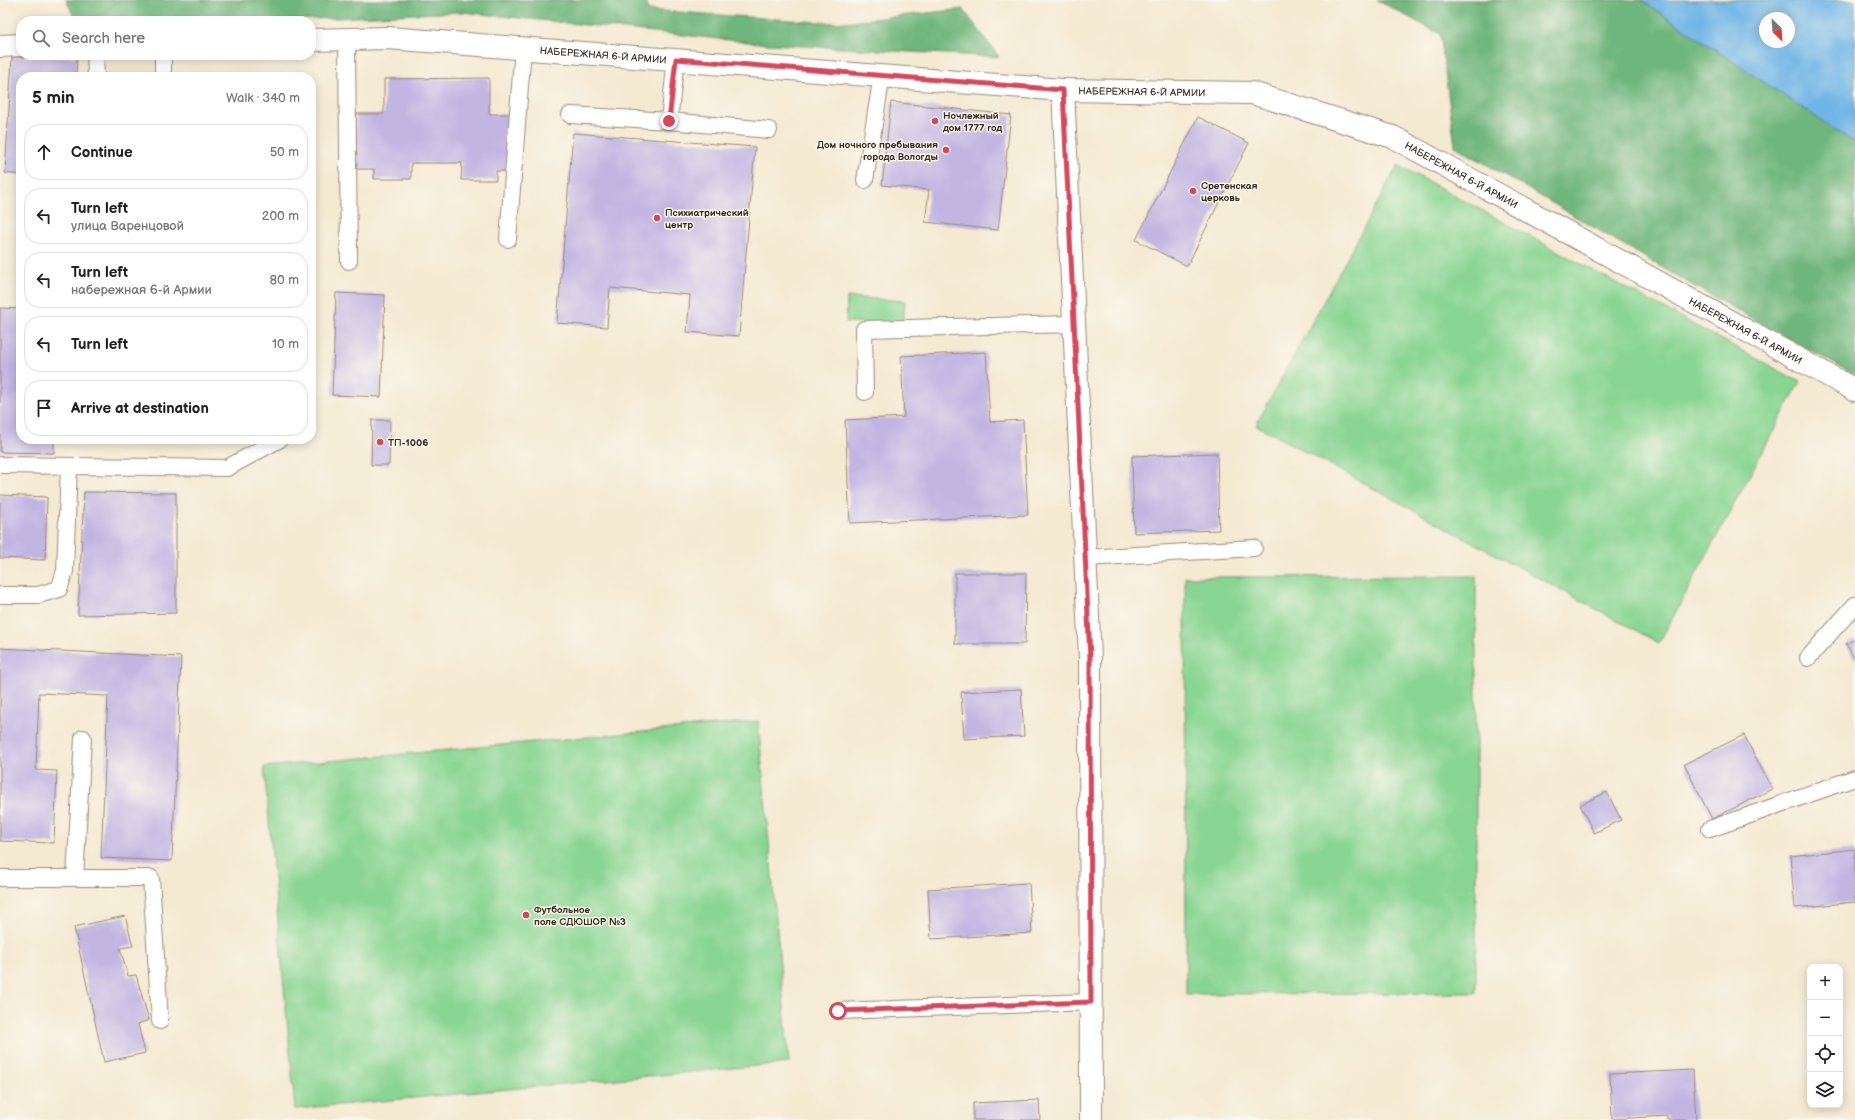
<!DOCTYPE html>
<meta charset="utf-8">
<style>
body{margin:0;font-family:"Balsamiq Sans",sans-serif;background:#f2f2f2;color:#222}
.controls{position:absolute;right:12px;bottom:12px;display:grid;overflow:hidden;border-radius:8px;box-shadow:0 2px 10px #0003}
.controls button{width:36px;height:36px;display:grid;place-items:center;padding:0;border:0;border-bottom:1px solid #e0e0e0;background:#fff;color:#222;font:20px sans-serif}
.compass{position:absolute;left:1759px;top:12px;width:36px;height:36px;border-radius:50%;background:#fff;box-shadow:0 2px 10px #0003;rotate:155deg}
.stop{position:absolute;width:12px;height:12px;margin:-9px;border:3px solid #d1495b;border-radius:50%;background:#fff}
.stop.end{background:#d1495b;border-color:#fff;box-shadow:0 1px 4px #0008}
.list{margin:0;padding:0;list-style:none}
h2{display:flex;justify-content:space-between;align-items:center;height:52px;margin:0;padding:0 16px;font-size:17px}
h2 small{font-size:13px;font-weight:400;color:#767676}
.list li{display:grid;grid-template-columns:26px 1fr auto;gap:12px;align-items:center;box-sizing:border-box;height:56px;margin:0 8px 8px;padding:0 8px;border:1px solid #e0e0e0;border-radius:16px}
.list b{display:block;font-size:15px;white-space:nowrap}
.list p{margin:0;font-size:13px;white-space:nowrap;color:#767676}
.list em{font-size:13px;font-style:normal;color:#767676}
.icon{flex:none;width:22px;height:22px;fill:none;stroke:currentColor;stroke-width:2;stroke-linecap:round;stroke-linejoin:round}
.map{position:relative;flex:none;width:1855px;height:1120px;overflow:hidden}
.search{position:absolute;background:#fff;box-shadow:0 2px 10px #0003;left:16px;top:16px;width:300px;height:44px;display:flex;align-items:center;gap:10px;box-sizing:border-box;padding:0 14px;border-radius:16px;color:#767676;font-size:15px}
.panel{position:absolute;background:#fff;box-shadow:0 2px 10px #0003;left:16px;top:72px;width:300px;height:372px;border-radius:16px}
.map>svg:first-child{display:block}
.green{fill:#89d593;stroke:#628058}
.forest{fill:#6eb67d;stroke:#54704e}
.water{fill:#70b5e6;stroke:#567082;fill-rule:evenodd}
.building{fill:#c2b5e2}
.lines{fill:none;stroke-linecap:round;stroke-linejoin:round}
.lane-casing{stroke:#988a78;stroke-width:18}
.street-casing{stroke:#988a78;stroke-width:24}
.lane{stroke:#fff;stroke-width:16}
.street{stroke:#fff;stroke-width:22}
.route{stroke:#d1495b;stroke-width:5}
.poi-dot{fill:#d1495b;stroke:#fbf7ec;stroke-width:1.5}
.labels{text-anchor:middle;stroke-width:3;stroke-linejoin:round;paint-order:stroke}
.street-label{font-size:10px;fill:#3b2a1e;stroke:#fbf7ec}
.poi-label{font-size:10px;font-weight:bold;fill:#3b2a1e;stroke:#fbf7ec;text-anchor:start}
</style>
<div class="map">
<svg width="1855" height="1120" viewBox="0 0 1855 1120">
<rect width="100%" height="100%" fill="#fbf7ec"/>
<filter id="ink" filterUnits="userSpaceOnUse"><feTurbulence type="fractalNoise" baseFrequency=".025" numOctaves="2"/><feDisplacementMap in="SourceGraphic" scale="8" xChannelSelector="R" yChannelSelector="G"/><feConvolveMatrix kernelMatrix="1 2 1 2 8 2 1 2 1" color-interpolation-filters="sRGB"/></filter>
<filter id="wash" filterUnits="userSpaceOnUse"><feTurbulence type="fractalNoise" baseFrequency=".012" numOctaves="4" result="noise"/><feDisplacementMap in="SourceGraphic" scale="16" xChannelSelector="R" yChannelSelector="G"/><feGaussianBlur stdDeviation="0.9" result="paint"/><feColorMatrix in="noise" values="0 0 0 0 0 0 0 0 0 0 0 0 0 0 0 0 0 1.4 0 .05"/><feComposite in="paint" operator="in"/></filter>
<g filter="url(#wash)">
<rect width="100%" height="100%" fill="#f4e9d1"/>
<path class="green" d="M1398,165L1800,382L1659,643L1256,425Z
M847,297L905,301L903,325L846,322Z
M1476,576V993L1186,994L1185,577Z
M758,721L789,1063L295,1109L264,767Z"/>
<path class="forest" d="M66,0H643L649,10L835,23L963,9L999,57L767,44L462,12L272,21H76Z
M1377,0H1641L1855,143V375L1697,288L1455,146L1440,34Z"/>
<path class="water" d="M1641,0H1855V143ZM1765,18H1789V42H1765Z"/>
<g id="blocks">
<path class="building" d="M12,57H77L76,77H21V175L5,173Z
M290,74V77H209L208,76Z
M489,78V114H510V171H496V180H461L462,163H411V179H374V169H356V114H384V79Z
M891,102L1011,115L998,230L925,222L929,190L882,185Z
M1198,117L1249,143L1187,266L1136,240Z
M573,133L755,147L739,336L687,332L690,295L610,288L607,327L557,323Z
M336,293L385,295L381,397L332,395Z
M0,308L21,309V439H54V453L0,452Z
M986,352L990,422L1023,420L1028,515L850,523L845,420L904,417L901,356Z
M372,420H390L389,465H371Z
M137,439H187V442L137,441Z
M1217,453L1219,530L1134,533L1132,456Z
M84,492L176,493V613L78,615Z
M0,495L47,497L45,560L0,558Z
M955,573H1026L1025,644H955Z
M1855,639V660L1846,644Z
M0,648L181,657L172,861L101,858L108,696L39,693L36,770L57,771L54,843L0,841Z
M1021,689L1024,736L964,739L961,692Z
M1744,735L1772,789L1712,819L1684,764Z
M1607,792L1621,820L1594,833L1580,805Z
M1855,849V902L1795,908L1790,856Z
M1029,883L1032,933L931,939L928,889Z
M125,916L133,946L120,948L128,976L136,975L149,1020L138,1024L145,1053L104,1062L74,927Z
M1693,1070L1696,1120H1667V1116L1612,1119L1610,1074Z
M1039,1100L1040,1120H973V1103Z"/>
</g>
</g>
<g filter="url(#ink)">
<use href="#blocks" fill-opacity="0" stroke="#988a78" stroke-width="1"/>
<g class="lines">
<g class="lane-casing">
<path id="lane" d="M347,39L349,261
M95,55L96,77
M163,55V77
M676,59L669,121L769,130
M570,115L669,121
M865,180L882,75
M508,239L523,48
M865,392L864,329L1075,324
M0,465L227,468L280,439
M1086,558L1254,548
M0,595H38L59,589L65,571L69,466
M1808,658L1855,605
M1710,829L1855,778
M0,878H151L160,1021
M75,878L83,738
M838,1011L1091,1002"/>
</g>
<g class="street-casing">
<g id="street">
<path id="s1" d="M311,40L388,38L1063,90L1252,93L1393,137L1855,390"/>
<path d="M0,46L21,45"/>
<path d="M1063,90L1090,658L1091,1120"/>
</g>
</g>
<use href="#lane" class="lane"/>
<use href="#street" class="street"/>
</g>
</g>
<g class="lines" filter="url(#ink)">
<path class="route" d="M669,121L676,59L1063,90L1090,658L1091,1002L838,1011"/>
</g>
<g class="poi-dot">
<circle cx="935" cy="121" r="4"/>
<circle cx="946" cy="150" r="4"/>
<circle cx="1193" cy="191" r="4"/>
<circle cx="657" cy="218" r="4"/>
<circle cx="380" cy="442" r="4"/>
<circle cx="526" cy="915" r="4"/>
</g>
<g class="labels">
<g class="street-label">
<text dy="4" stroke="none"><textPath href="#s1" startOffset="293">НАБЕРЕЖНАЯ 6-Й АРМИИ</textPath></text>
<text dy="4" stroke="none"><textPath href="#s1" startOffset="833">НАБЕРЕЖНАЯ 6-Й АРМИИ</textPath></text>
<text dy="4" stroke="none"><textPath href="#s1" startOffset="1169">НАБЕРЕЖНАЯ 6-Й АРМИИ</textPath></text>
<text dy="4" stroke="none"><textPath href="#s1" startOffset="1493">НАБЕРЕЖНАЯ 6-Й АРМИИ</textPath></text>
</g>
<g class="poi-label">
<text x="943" y="119">Ночлежный<tspan x="943" dy="12">дом 1777 год</tspan></text>
<text x="938" y="148" text-anchor="end">Дом ночного пребывания<tspan x="938" dy="12">города Вологды</tspan></text>
<text x="1201" y="189">Сретенская<tspan x="1201" dy="12">церковь</tspan></text>
<text x="665" y="216">Психиатрический<tspan x="665" dy="12">центр</tspan></text>
<text x="388" y="446">ТП-1006</text>
<text x="534" y="913">Футбольное<tspan x="534" dy="12">поле СДЮШОР №3</tspan></text>
</g>
</g>
</svg>
<div class="controls">
<button>+</button>
<button>−</button>
<button><svg class="icon" aria-label="locate" viewBox="0 0 24 24"><circle cx="12" cy="12" r="6"/><path d="M12 2v4M12 18v4M2 12h4M18 12h4"/></svg></button>
<button><svg class="icon" aria-label="layers" viewBox="0 0 24 24"><path d="M12 4l9 5-9 5-9-5zM3 14l9 5 9-5"/></svg></button>
</div>
<svg class="compass" viewBox="-18 -18 36 36"><path d="M0-13l5 13h-10z" fill="#e53935"/><path d="M0 13l5-13h-10z" fill="#767676"/></svg>
<div class="stop" style="left:838px;top:1011px"></div>
<div class="stop end" style="left:669px;top:121px"></div>
<div class="search"><svg class="icon" aria-label="search" viewBox="0 0 24 24"><circle cx="10" cy="10" r="6"/><path d="M15 15l6 6"/></svg>Search here</div>
<section class="panel">
<h2>5 min<small>Walk · 340 m</small></h2>
<ul class="list">
<li><svg class="icon" aria-label="ahead" viewBox="0 0 24 24"><path d="M12 20V5M6 11l6-6 6 6"/></svg><div><b>Continue</b></div><em>50 m</em></li>
<li><svg class="icon" aria-label="left" viewBox="0 0 24 24"><path d="M17 20v-9H6M10 6l-5 5 5 5"/></svg><div><b>Turn left</b><p>улица Варенцовой</p></div><em>200 m</em></li>
<li><svg class="icon" aria-label="left" viewBox="0 0 24 24"><path d="M17 20v-9H6M10 6l-5 5 5 5"/></svg><div><b>Turn left</b><p>набережная 6-й Армии</p></div><em>80 m</em></li>
<li><svg class="icon" aria-label="left" viewBox="0 0 24 24"><path d="M17 20v-9H6M10 6l-5 5 5 5"/></svg><div><b>Turn left</b></div><em>10 m</em></li>
<li><svg class="icon" aria-label="arrive" viewBox="0 0 24 24"><path d="M6 21V4h12l-3 4 3 4H6"/></svg><div><b>Arrive at destination</b></div></li>
</ul>
</section>
</div>
